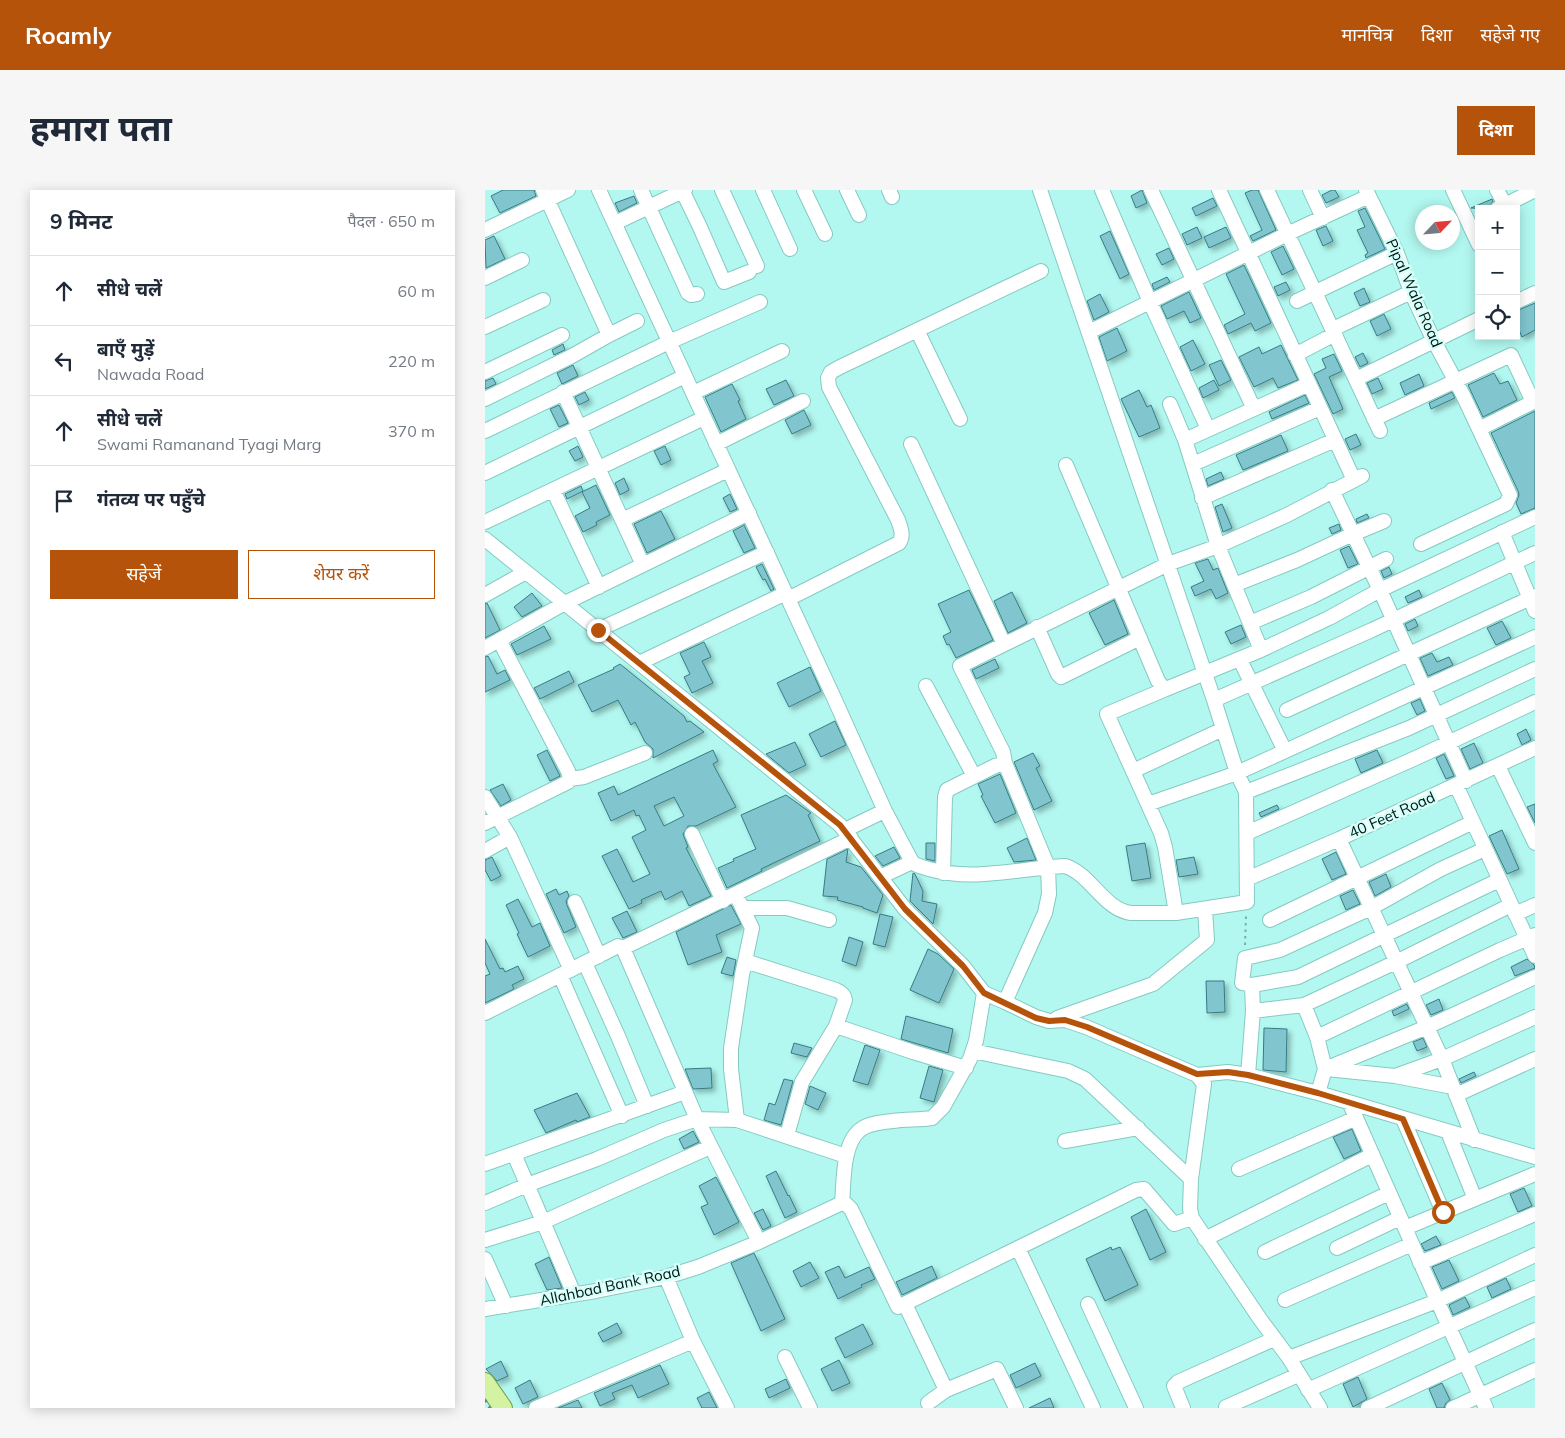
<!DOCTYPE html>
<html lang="hi">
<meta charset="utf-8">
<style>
body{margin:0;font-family:Mulish,"Noto Sans Devanagari",sans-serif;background:#f6f6f7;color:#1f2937}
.controls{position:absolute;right:15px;top:15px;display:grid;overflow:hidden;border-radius:0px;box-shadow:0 2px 12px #0003}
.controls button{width:45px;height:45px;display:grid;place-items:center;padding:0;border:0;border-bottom:1px solid #e0e1e3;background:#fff;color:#1f2937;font:25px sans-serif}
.compass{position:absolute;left:930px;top:15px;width:45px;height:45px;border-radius:50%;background:#fff;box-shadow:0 2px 12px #0003;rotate:64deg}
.stop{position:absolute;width:15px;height:15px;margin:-11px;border:4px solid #b45309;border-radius:50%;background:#fff}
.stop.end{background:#b45309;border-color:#fff;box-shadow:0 1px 5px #0008}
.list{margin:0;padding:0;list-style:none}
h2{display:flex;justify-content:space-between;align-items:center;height:65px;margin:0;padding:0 20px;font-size:21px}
h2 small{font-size:16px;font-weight:400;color:#747a83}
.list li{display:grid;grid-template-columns:32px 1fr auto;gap:15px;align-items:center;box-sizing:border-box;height:70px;padding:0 20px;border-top:1px solid #e0e1e3}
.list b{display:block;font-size:19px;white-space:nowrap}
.list p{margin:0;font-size:16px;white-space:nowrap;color:#747a83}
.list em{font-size:16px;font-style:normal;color:#747a83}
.actions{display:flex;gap:10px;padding:15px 20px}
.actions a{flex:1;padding:11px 0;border:1px solid #b45309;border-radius:0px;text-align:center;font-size:18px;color:#b45309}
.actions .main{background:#b45309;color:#fff}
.icon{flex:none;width:28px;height:28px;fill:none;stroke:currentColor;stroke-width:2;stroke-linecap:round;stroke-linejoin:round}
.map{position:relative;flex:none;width:1050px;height:1218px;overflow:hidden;border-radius:0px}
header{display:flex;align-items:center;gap:30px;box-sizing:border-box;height:70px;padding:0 25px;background:#b45309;color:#fff}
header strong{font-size:24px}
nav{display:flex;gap:28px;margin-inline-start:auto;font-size:18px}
.intro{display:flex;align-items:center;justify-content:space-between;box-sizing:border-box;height:120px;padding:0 30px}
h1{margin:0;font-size:35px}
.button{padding:12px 22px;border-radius:0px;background:#b45309;color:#fff;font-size:18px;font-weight:700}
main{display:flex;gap:30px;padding:0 30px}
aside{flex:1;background:#fff;border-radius:0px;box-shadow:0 2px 12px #0003}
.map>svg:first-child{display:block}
.building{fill:#81c6cf;stroke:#367b84;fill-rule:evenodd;filter:url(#shadow)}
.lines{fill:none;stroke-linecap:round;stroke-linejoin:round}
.minor-casing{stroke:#85cac2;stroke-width:16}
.major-casing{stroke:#769f48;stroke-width:20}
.path{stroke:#77ada7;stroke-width:2;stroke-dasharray:2.5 4;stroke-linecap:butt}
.minor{stroke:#fff;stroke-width:14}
.major{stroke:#d3f2a2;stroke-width:18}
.rail{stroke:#5a8984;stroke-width:3;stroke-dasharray:2.5 5;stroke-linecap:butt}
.route{stroke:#b45309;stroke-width:6}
.labels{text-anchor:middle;stroke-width:5;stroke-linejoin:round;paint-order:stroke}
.street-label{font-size:15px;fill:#001614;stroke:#d6fffa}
</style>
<header>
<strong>Roamly</strong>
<nav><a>मानचित्र</a><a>दिशा</a><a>सहेजे गए</a></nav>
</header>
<div class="intro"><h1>हमारा पता</h1><a class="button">दिशा</a></div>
<main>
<aside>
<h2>9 मिनट<small>पैदल · 650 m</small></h2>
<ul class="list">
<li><svg class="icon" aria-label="ahead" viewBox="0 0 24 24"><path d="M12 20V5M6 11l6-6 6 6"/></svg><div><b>सीधे चलें</b></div><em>60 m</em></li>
<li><svg class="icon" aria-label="left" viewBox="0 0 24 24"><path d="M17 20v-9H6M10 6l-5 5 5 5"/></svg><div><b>बाएँ मुड़ें</b><p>Nawada Road</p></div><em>220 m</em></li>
<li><svg class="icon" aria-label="ahead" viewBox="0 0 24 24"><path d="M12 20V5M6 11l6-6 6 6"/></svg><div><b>सीधे चलें</b><p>Swami Ramanand Tyagi Marg</p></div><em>370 m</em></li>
<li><svg class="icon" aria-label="arrive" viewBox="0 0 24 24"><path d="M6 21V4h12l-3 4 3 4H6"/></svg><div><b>गंतव्य पर पहुँचे</b></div></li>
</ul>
<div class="actions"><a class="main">सहेजें</a><a>शेयर करें</a></div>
</aside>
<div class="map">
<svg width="1050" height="1218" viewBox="0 0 1050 1218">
<defs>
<filter id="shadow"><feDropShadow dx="3.5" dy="3.5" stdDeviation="2.5" flood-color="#0004"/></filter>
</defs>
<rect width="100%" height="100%" fill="#b2f8f0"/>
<path class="building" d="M18,0H49L51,6L15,23L6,6Z
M657,0L662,13L651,18L646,6Z
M767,0H773L791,40L768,51L765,46L777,40L760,3Z
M847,0H850L854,7L841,13L837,5Z
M149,6L152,13L134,22L130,13Z
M728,8L732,16L711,26L707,18Z
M1007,9L1008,11L1003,19L986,18Z
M880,18L900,59L881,68L880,65L883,63L872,40L880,37L873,21Z
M841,36L848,51L838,56L831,40Z
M712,37L717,48L702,55L697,44Z
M741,37L746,48L724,58L719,47Z
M625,41L644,84L635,89L615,46Z
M9,46L20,69L1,78L0,50Z
M798,56L809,79L797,85L786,62Z
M684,58L689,69L677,75L671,64Z
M759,75L786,133L770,141L766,133L743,144L739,135L760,124L741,84Z
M682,87L685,92L669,100L667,94Z
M801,92L805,100L793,106L789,97Z
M879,98L885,112L875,116L869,103Z
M704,102L716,128L705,133L699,121L682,129L676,116Z
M615,104L624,122L609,130L602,111Z
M1050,113V140L1037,147L1034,140L1031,141V121Z
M899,124L906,139L892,146L885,131Z
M632,138L642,161L622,171L614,147Z
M708,150L720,174L706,181L695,157Z
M78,154L80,160L69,165L67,160Z
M796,155L813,190L793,198L788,188L769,197L754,167L774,157L777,164Z
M878,163L883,173L875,177L870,167Z
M849,164L857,181L844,187L858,219L848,224L829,184L841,178L837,169Z
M736,170L746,190L734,196L724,175Z
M88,175L93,186L77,194L72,183Z
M1009,183L1015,194L1023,191L1032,210L998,227L983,195Z
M934,184L939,196L920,205L915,193Z
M8,188L11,194L0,199V191Z
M893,188L898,199L887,204L882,193Z
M301,190L309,206L289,215L281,199Z
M729,190L734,200L718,208L714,198Z
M247,194L255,210L253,211L261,229L236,242L220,207Z
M654,200L662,217L666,215L675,238L654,247L636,209Z
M100,202L104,210L94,215L90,207Z
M967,202L970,208L946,219L944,213Z
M820,205L824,213L787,229L784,222Z
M74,215L83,233L74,237L65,219Z
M319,220L326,235L307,244L300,230Z
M1050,221V318L1036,324L1031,313L1034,305L1033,301L1006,243Z
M871,244L876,255L865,260L860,249Z
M796,245L803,261L758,280L751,265Z
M93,256L98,267L90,271L84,261Z
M180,256L186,270L176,275L169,261Z
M736,282L739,289L723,296L721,289Z
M139,288L144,300L135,305L130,293Z
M111,295L125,325L111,332L112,335L98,342L90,326L105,318L97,302Z
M96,296L98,301L82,309L80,304Z
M245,304L252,319L245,322L238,308Z
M737,314L747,338L738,342L730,317Z
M176,321L190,349L162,363L149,334Z
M882,324L884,328L872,333L871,329Z
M854,334L856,340L847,344L844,338Z
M259,335L270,358L259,363L248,341Z
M864,356L873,374L863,378L855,360Z
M723,369L728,380L733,378L743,403L731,409L726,399L710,406L706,397L719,391L710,373Z
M277,374L289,399L286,401L280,389L278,390L271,377Z
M904,377L907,384L899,388L896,381Z
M484,400L508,450L471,468L464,454L462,455L458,446L466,442L453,414Z
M934,400L937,407L923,413L920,407Z
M527,402L542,433L523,443L509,411Z
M47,403L57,416L37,427L29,417Z
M629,410L643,444L620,455L604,423Z
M2,413L15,440L0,448V414Z
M930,429L933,436L923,441L920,434Z
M1017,431L1026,448L1011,455L1002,438Z
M756,435L761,447L746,454L740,442Z
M59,436L66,449L32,465L26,454Z
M219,452L226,467L217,471L228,493L207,503L199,487L205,484L195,463Z
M947,463L952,472L964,467L968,475L943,486L935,468Z
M3,466L12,484L20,480L25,490L0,502V467Z
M510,469L514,478L491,489L487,480Z
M135,474L199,526L202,532L205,531L219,542L168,568V559L160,552L150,532L146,535L133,510L107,522L93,495L129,479L128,478Z
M325,477L336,501L304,517L292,493Z
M84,481L89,492L55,509L49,498Z
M935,509L940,521L932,525L926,513Z
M350,531L361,555L336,567L324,544Z
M1041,539L1046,550L1037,555L1032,544Z
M310,552L321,575L304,583L281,564Z
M989,553L998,573L985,579L976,559Z
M62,560L75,586L65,591L52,565Z
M228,560L233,571L228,574L251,617L211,636H203L198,644L203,657L201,658L226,706L204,716L197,701L180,710L176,701L156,710L157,713L144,719L117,666L132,659L148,692L165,684L147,647L161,640L154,625L151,626L149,620L126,631L113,603L129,596L133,605ZM189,607L199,626L179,636L169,616Z
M892,560L898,573L876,583L870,569Z
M548,563L555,576L551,578L567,611L549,620L529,572Z
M959,564L969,586L961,589L951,568Z
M515,584L531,623L510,633L496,606L498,605L493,594Z
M18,594L26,610L16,616L5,600Z
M301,605L326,623L323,625L335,651L276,679L277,681L242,698L233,678L249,671L248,669L271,659L256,625Z
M1050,614V633L1042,617Z
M792,615L794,619L776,627L774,623Z
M1017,640L1034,679L1022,684L1004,646Z
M542,648L551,670L529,672L522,658Z
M441,653H450V671L441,669Z
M660,653L666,688L647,691L641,656Z
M409,657L415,668L398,676L390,666Z
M363,659L361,672L376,677L398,705L392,723L378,718V717L352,710L353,707L338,706L342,669Z
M851,662L861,684L847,690L837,669Z
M7,667L16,686L6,691L0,680V670Z
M709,667L713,684L694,687L691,670Z
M428,683L430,684L438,701L437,711L452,714L448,734L425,711Z
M901,684L906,697L890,706L884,692Z
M71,699L74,705L82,701L84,706L81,711L82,715L91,737L79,743L61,704Z
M868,700L875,714L861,720L855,706Z
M33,709L47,737L55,733L65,756L43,767L32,744L34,743L21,715Z
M246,715L256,734L231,745L237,762L203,775L191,742Z
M142,721L152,742L138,748L127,728Z
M395,724L408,727L400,757L388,754Z
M364,747L378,752L371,776L357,771Z
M0,749L15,779L18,778L20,782L33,776L39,789L27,795L29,799L0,813V786L5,784L0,773Z
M443,759L453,764L469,779L454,813L425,800Z
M242,767L251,770L248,786L236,783Z
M1042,769L1049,775L1050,778L1030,786L1026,777Z
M721,791H739L740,822L722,823Z
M954,809L958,820L946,825L941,815Z
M922,814L924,819L909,826L907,821Z
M421,826L468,839L463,863L416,849Z
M779,838L802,839L801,882L778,880Z
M938,848L942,857L932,861L928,852Z
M309,853L327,858L322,867L306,863Z
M380,855L395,860L383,895L368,891Z
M444,876L458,880L449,912L435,908Z
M226,878L227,898L208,899L200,879Z
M989,882L991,886L976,893L974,889Z
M299,889L308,891L296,935L279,930L284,913L290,915Z
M325,896L341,903L333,920L320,914Z
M92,903L105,927L92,932L91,930L61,943L49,920Z
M867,939L876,961L859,969L848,947Z
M208,941L214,952L199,959L194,949Z
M291,981L303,1006L304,1005L312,1022L300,1028L281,986Z
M231,987L254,1032L229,1045L216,1017L223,1014L214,996Z
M1039,998L1047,1016L1033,1022L1025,1004Z
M278,1019L286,1036L278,1040L269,1023Z
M661,1019L681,1062L665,1070L646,1027Z
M951,1046L956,1055L940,1061L936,1054Z
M626,1057L627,1060L635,1057L653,1095L620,1111L601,1069Z
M269,1063L300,1129L276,1141L246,1073Z
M64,1067L77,1098L62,1100L50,1074Z
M964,1070L974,1091L957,1099L947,1077Z
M325,1072L334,1088L316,1097L308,1081Z
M354,1076L360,1088L384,1077L390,1089L376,1095L377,1097L353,1109L340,1082Z
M447,1076L452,1088L417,1105L411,1092Z
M1021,1088L1026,1099L1007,1108L1002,1097Z
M980,1107L985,1117L968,1125L964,1115Z
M132,1133L137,1143L118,1152L113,1143Z
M378,1134L388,1154L360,1168L350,1148Z
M354,1170L365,1193L347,1201L336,1179Z
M16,1171L23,1186L12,1191L1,1179Z
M550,1173L556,1186L531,1198L525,1185Z
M175,1175L184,1194L153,1208L147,1195L127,1203L130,1209L115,1216L109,1203Z
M873,1187L882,1209L868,1217L858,1194Z
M301,1189L305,1198L284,1208L280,1199Z
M45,1190L53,1207L38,1214L30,1198Z
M957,1193L965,1210L961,1213L959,1218H952L944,1199Z
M224,1202L232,1218H217L212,1208Z
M565,1208L569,1218H544Z
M93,1210L97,1218H73Z"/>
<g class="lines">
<g class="minor-casing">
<path id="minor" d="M58,0L124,145
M114,0L349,508L400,621L427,672C431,676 438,677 444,679C489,692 535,678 580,676C606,684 618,719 646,723H691L762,712L761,602L752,583L729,510L555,0
M156,0L203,103L206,105L212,104
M197,0L214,35L239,92L264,82
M237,0L272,76
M278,0L305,59
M319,0L340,44
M362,0L374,25
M404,0L407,7
M617,0L665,112L723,239
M666,0L769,219
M734,0L869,290
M782,0L895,241
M825,0L838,28
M881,0L912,63L926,102L949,151L978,205L1025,305L1021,314L936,354
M968,0L994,55
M1012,0L1020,15
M1012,19L1050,0
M130,33L200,0
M0,40L83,0
M0,88L37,70
M812,111L912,63
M1031,112L1050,103
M0,137L58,110
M848,139L926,102
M432,140L475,229
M604,142L802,44L884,6
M810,165L850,144
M0,182L77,145
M871,189L994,129
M78,202L158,375
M208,203L297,161
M0,209L87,166L124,145L152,131
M685,214L700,250L733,356L776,460
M889,229L1026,165L1048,212
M994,239L1050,211
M0,241L184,152L275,112
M700,250L824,194
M231,254L318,211
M426,254L519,454
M708,274L835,218
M581,275L673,491L677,496L681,499L776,460L844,428L895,400L1050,327
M0,283L200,186
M68,300L114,397
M847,300L895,400L981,591
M717,308L850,250
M137,330L243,280
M0,332L219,228
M1017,342L1050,421
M0,349L355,635L420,719L478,776L499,803L520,812L551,827L564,831L580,830L601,837L712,885L743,882L763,885L833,903L1050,967
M749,395L812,370L868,344L899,331
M0,405L41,382
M303,409L414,353C419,345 416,339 413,330L344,197L343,188L346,182L355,177L556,81
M765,433L826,407L901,369
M552,437L573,484L576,487L655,448
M113,440L282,362
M0,458L80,413L264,323
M755,470L800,561
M154,473L301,403
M441,496L489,586
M681,499L622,524L676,643L680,657L691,723
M729,510L887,440L1050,363
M802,520L1050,406
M1013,576L1050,653
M648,581L738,539
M85,589L99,587L160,563
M971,595L1050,766
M761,602L924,538L1050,479
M0,607L25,647L86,780
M663,614L752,583L1050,447
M0,633L83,592L85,589L83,581L14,450
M360,640L395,623
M762,643L933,567L1050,512
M207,644L238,711
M854,649L957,869L989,950
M0,661L25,647
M458,683L460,607L462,600L510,576L520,573
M395,687L427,672
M762,689L854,649L1050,558
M251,705L267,738L257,785L246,858V879L252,930
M90,712L114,766
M258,718H302L344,730
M1030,724L1050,715
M785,730L988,632
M138,758L212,929L274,1052
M260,771L351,800C356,802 359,804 360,810L351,836L317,892L302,945
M100,773L133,846L162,916
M75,785L137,926
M767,795L813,787L1014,690
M520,812L560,723L564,704L563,677L520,573L518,562L475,476L683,374L733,356L802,325L877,286
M819,815L832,847L840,879L833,903
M768,821L819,815L911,772L1026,715
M0,823L133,756L138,758L366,648
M572,828L668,794L722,750L720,719
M351,836L428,862L481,878
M832,847L1015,760L1050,745
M488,861L583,881L600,889L706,989
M840,879L942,837L1050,787
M842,879L910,886L968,897
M712,885L719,894L706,989L705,1019L707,1028L775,1129L804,1168L835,1218
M763,885L768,821L767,795L757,793L760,768L795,760L886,718L956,679L1000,659
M910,886L957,869L1050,827
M971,905L1050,869
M864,912L964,1137L1001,1218
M918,929L958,1022
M963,942L990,1009
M580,951L653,938
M29,964L89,1104
M0,974L200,902
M754,979L871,928
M0,1013L42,995L112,969L179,940L212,929L252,930L361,966
M357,1013L361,1014L366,1019L413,1117L651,1000L659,999L689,1034L707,1028
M357,1013C359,993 357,954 375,940C383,933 398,932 408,931C421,929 434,930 447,928L458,917L485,869L491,851L499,803
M920,1038L1050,984
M720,1049L887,965
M0,1050L58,1032L225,957
M533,1058L608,1218
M852,1058L915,1028
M780,1062L904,1003
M0,1069L21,1116
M935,1073L1050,1024
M181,1087L208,1151
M800,1110L927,1054
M420,1114L461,1200L443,1213
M603,1114L651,1218
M0,1119L111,1101L181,1087L213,1077L274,1052L357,1013
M300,1167L325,1218
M804,1168L952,1111L1050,1065
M461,1200L512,1179L531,1218
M823,1200L1050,1098
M741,1217L813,1185
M51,1218L208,1151L242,1218
M698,1218L689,1196L693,1192L789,1149
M883,1218L1050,1140
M968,1218L1050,1180"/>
</g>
<g class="major-casing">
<path id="major" d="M0,1192L18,1218"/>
</g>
<path class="path" d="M760,755L761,725"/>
<use href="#minor" class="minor"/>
<use href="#major" class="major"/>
<path class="rail" d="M0,1210L5,1218"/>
</g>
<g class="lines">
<path class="route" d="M113,440L355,635L420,719L478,776L499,803L551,828L564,831L580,830L602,837L712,884L743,882L763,885L833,903L918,929L958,1022"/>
</g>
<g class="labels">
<g class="street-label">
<text transform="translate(929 103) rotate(66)" y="5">Pipal Wala Road</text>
<text transform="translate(907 625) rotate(-24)" y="5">40 Feet Road</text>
<text transform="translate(125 1096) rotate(-12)" y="5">Allahbad Bank Road</text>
</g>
</g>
</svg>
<div class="controls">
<button>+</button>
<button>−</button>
<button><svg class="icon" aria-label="locate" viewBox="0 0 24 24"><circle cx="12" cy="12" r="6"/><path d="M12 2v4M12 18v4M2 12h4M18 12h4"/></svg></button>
</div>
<svg class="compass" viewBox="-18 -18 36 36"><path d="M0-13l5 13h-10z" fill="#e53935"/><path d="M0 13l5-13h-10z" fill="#747a83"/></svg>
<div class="stop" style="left:958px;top:1022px"></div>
<div class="stop end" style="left:113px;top:440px"></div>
</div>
</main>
